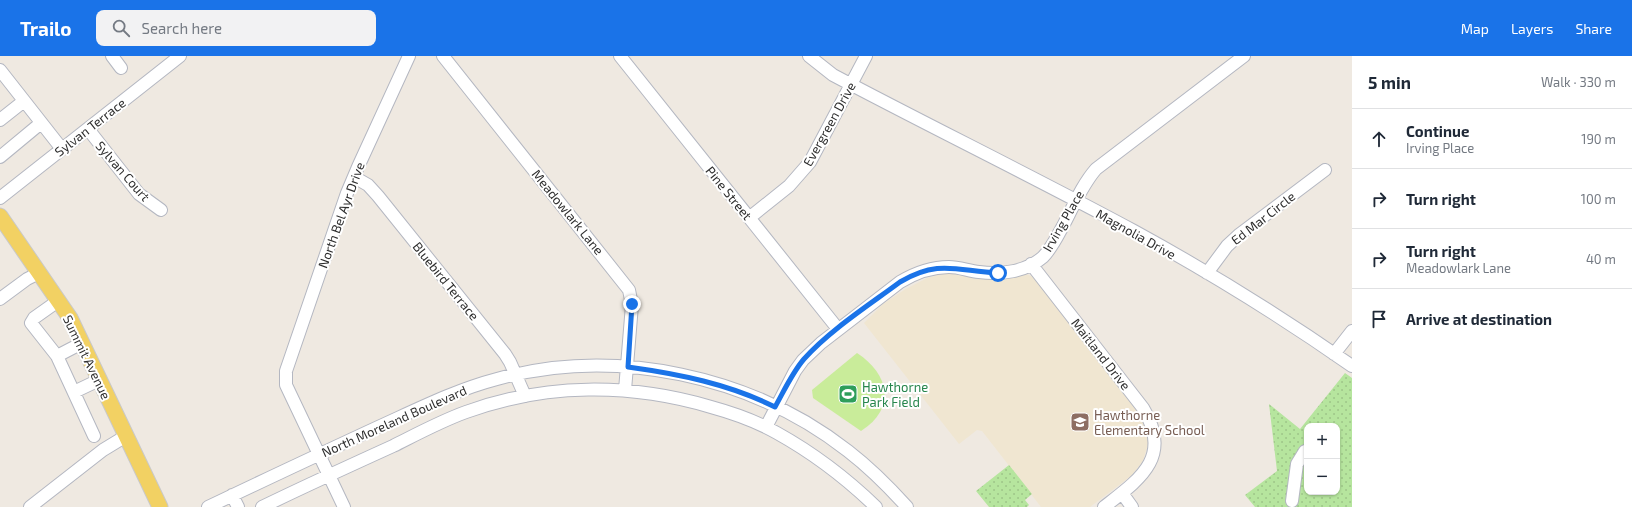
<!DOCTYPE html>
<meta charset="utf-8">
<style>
body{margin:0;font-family:"Exo 2",sans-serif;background:#f2f2f3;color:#1f2937}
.controls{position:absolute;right:12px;bottom:12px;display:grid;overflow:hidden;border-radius:8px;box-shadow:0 1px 3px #0004}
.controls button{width:36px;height:36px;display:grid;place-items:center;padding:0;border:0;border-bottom:1px solid #e0e1e3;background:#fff;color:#1f2937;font:20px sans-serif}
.stop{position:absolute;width:12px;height:12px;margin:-9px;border:3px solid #1a73e8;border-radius:50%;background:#fff}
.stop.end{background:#1a73e8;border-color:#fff;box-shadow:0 1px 4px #0008}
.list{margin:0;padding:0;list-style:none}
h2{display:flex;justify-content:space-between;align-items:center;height:52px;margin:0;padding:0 16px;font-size:17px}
h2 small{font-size:13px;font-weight:400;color:#747a83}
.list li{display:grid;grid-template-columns:26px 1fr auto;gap:12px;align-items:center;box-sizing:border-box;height:60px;padding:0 16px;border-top:1px solid #e0e1e3}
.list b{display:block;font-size:15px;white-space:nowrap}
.list p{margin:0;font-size:13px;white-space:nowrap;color:#747a83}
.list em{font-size:13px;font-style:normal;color:#747a83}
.icon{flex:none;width:22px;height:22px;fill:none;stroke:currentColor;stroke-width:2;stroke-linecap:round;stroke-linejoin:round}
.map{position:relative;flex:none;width:1352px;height:451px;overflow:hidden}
header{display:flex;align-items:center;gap:24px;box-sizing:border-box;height:56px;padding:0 20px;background:#1a73e8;color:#fff}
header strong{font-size:19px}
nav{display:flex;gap:22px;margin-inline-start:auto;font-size:14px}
.search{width:280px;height:36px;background:#f2f2f3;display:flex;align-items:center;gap:10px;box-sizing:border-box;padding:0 14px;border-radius:8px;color:#747a83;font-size:15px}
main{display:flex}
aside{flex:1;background:#fff}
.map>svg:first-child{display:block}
.education{fill:#f0e6d1}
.green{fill:url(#green-dots);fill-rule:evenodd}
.pitch{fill:#c9ec9a}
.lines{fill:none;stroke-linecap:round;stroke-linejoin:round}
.minor-casing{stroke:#b4b7c1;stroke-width:14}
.major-casing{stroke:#c9c9c9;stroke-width:17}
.minor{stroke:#fff;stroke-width:12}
.major{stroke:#f2d163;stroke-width:15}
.route{stroke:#1a73e8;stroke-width:5}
.labels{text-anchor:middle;stroke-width:4;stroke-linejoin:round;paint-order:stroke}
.street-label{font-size:13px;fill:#2e2e2e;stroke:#fff}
.leisure-label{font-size:13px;fill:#27864d;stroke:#fff;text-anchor:start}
.education-label{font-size:13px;fill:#785e54;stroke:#fff;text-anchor:start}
</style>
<header>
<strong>Trailo</strong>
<div class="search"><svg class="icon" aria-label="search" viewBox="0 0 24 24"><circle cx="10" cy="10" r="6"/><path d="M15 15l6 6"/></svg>Search here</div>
<nav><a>Map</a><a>Layers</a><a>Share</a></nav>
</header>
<main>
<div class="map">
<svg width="1352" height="451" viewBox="0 0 1352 451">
<defs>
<pattern id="green-dots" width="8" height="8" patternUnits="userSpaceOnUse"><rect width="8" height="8" fill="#b6e59e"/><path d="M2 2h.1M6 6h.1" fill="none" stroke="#9dc588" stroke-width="1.8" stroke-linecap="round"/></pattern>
</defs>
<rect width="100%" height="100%" fill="#efe9e1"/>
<path class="education" d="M941,218H952L993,224H1003L1026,218L1033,221L1142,359L1148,378V388L1143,405L1131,420L1090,451H1041L982,375L977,374L959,388L864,267L883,248L904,234L927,222Z"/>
<path class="green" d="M1345,317L1352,322V451H1255L1245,439L1277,415L1269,348L1300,373ZM1307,370H1337V436H1307Z
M1009,409L1032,438L1025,444L1029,449L1027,451H989L976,435Z"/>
<path class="pitch" d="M857,297C889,318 897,352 861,375L813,342L812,334Z"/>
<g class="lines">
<g class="minor-casing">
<path id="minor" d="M112,0L121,12
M443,0L629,234L632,249L625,334
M620,0L838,273
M809,0L833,19C933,72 1034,121 1134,175C1209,216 1282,261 1352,310
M0,14L62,93
M0,64L24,45
M88,73L139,138L161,154
M0,101L41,67
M354,121L368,129L378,140L505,298L510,306L525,340
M0,142L180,0
M749,162L789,130L810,106L866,0
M1031,208L1143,352C1173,401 1140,423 1104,451
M1207,217L1227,190L1240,178L1325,114
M0,243L27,223L39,217
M58,245L34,262L31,267L57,300L94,380
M1334,298L1352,275
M57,300L82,287
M74,336L99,324
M766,371L795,315L803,304L821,287L900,226C915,217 931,211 949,211C959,211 969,215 979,216C1000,219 1026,216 1043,201C1052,192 1058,179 1064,168C1074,149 1082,129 1096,113L1244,0
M1122,437L1132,451
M232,439L238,451
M1292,445L1297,408L1305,395
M30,451L103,394L126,380
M208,451C264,424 320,398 376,372C416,354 455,334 497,323C616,290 752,320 848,395C870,412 889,431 907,451
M262,451C305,430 349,410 393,390C417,378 441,365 466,356C546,327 630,327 711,351C733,357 756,365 777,377C813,397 846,422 876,451
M344,451L286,329V315L347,137L358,111L409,0"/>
</g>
<g class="major-casing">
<path id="major" d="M0,160L70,262L160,451"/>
</g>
<use href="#minor" class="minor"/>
<use href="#major" class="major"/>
</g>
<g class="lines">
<path class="route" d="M632,248L628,311C679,318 729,328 775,351C784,335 792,317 804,303C830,274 869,249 900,226C939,203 957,215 998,217"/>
</g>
<defs>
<g id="stadium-square" transform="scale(1)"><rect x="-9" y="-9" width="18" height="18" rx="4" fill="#2e9e5b" stroke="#fff"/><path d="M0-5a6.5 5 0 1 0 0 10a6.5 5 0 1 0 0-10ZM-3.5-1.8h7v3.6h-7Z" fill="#fff"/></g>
<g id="school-square" transform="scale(1)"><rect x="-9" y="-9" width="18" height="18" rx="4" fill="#8d6e63" stroke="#fff"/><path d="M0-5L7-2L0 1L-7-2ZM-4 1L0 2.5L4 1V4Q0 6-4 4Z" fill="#fff"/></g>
</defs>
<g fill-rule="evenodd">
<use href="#stadium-square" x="848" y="338"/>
<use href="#school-square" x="1080" y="366"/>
</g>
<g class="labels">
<g class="street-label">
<text transform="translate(829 68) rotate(-61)" y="5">Evergreen Drive</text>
<text transform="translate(90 71) rotate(-38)" y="5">Sylvan Terrace</text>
<text transform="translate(123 115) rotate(49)" y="5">Sylvan Court</text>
<text transform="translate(729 137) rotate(51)" y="5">Pine Street</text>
<text transform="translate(568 156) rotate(51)" y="5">Meadowlark Lane</text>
<text transform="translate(341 159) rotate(-70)" y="5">North Bel Ayr Drive</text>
<text transform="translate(1263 162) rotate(-38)" y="5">Ed Mar Circle</text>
<text transform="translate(1063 165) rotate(-60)" y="5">Irving Place</text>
<text transform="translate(1136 178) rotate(29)" y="5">Magnolia Drive</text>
<text transform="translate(446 225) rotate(51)" y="5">Bluebird Terrace</text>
<text transform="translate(1101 298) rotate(52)" y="5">Maitland Drive</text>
<text transform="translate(87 301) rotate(64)" y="5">Summit Avenue</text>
<text transform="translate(394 365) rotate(-24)" y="5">North Moreland Boulevard</text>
</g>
<g class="leisure-label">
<text x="862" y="336">Hawthorne<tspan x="862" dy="15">Park Field</tspan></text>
</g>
<g class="education-label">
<text x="1094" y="364">Hawthorne<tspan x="1094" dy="15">Elementary School</tspan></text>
</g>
</g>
</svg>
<div class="controls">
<button>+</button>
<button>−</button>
</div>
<div class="stop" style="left:998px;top:217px"></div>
<div class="stop end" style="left:632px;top:248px"></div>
</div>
<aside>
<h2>5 min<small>Walk · 330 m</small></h2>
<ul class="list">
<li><svg class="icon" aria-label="ahead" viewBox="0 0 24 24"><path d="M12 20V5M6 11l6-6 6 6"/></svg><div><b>Continue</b><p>Irving Place</p></div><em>190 m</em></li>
<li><svg class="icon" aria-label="right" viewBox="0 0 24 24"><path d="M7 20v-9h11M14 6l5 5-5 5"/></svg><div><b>Turn right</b></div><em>100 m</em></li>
<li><svg class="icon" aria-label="right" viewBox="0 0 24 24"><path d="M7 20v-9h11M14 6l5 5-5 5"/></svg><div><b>Turn right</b><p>Meadowlark Lane</p></div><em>40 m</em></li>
<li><svg class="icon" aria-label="arrive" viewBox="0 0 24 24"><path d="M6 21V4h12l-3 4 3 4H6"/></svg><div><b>Arrive at destination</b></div></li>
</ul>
</aside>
</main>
